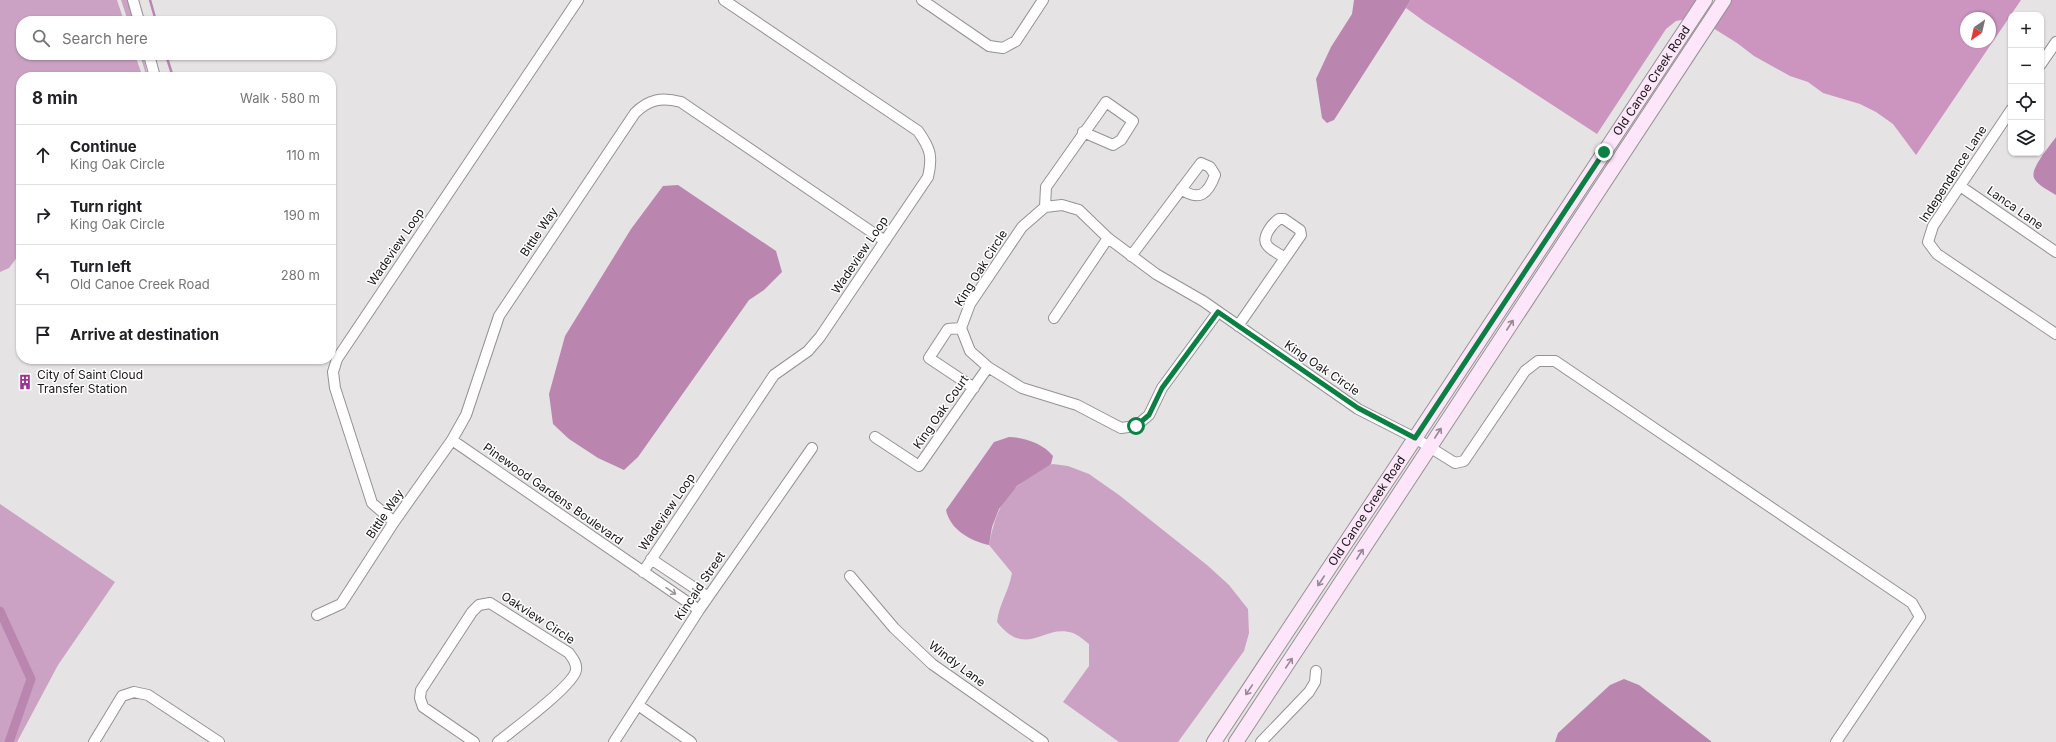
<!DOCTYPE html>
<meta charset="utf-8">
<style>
body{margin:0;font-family:Inter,sans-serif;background:#f6f6f6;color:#202124}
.controls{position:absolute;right:12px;top:12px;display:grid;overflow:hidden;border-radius:8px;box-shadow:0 1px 3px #0004}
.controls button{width:36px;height:36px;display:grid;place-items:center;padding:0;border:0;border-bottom:1px solid #e0e0e0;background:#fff;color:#202124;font:20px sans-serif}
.compass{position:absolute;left:1960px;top:12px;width:36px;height:36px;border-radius:50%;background:#fff;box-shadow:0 1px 3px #0004;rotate:214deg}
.stop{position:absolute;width:12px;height:12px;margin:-9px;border:3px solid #0b8043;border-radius:50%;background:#fff}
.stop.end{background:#0b8043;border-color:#fff;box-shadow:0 1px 4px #0008}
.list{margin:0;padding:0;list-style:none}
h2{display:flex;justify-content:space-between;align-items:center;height:52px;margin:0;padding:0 16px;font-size:17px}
h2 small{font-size:13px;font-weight:400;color:#757577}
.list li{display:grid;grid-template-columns:26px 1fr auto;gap:12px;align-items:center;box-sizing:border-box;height:60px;padding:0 16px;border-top:1px solid #e0e0e0}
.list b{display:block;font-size:15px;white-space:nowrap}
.list p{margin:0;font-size:13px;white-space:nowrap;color:#757577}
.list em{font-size:13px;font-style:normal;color:#757577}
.icon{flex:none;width:22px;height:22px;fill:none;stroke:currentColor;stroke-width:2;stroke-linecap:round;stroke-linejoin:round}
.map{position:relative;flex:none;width:2056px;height:742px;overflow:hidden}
.search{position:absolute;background:#fff;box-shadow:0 1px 3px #0004;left:16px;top:16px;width:320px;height:44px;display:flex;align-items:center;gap:10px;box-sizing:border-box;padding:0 14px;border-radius:16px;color:#757577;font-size:15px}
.panel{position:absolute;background:#fff;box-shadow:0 1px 3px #0004;left:16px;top:72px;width:320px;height:292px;border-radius:16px}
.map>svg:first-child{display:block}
.green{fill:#cba2c3}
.forest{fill:#cb95c0;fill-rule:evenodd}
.water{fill:#ba86b0}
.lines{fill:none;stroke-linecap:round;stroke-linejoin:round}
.stream{stroke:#ba86b0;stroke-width:2.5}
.canal{stroke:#ba86b0;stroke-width:9}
.minor-casing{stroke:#959294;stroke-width:12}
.secondary-casing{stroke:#959294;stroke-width:16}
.minor{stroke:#fff;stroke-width:10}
.secondary{stroke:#fee6fa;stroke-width:14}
.oneway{stroke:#968994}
.oneway2{stroke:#979797}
.route{stroke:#0b8043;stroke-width:5}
.labels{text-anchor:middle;stroke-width:3;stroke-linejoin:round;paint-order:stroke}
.street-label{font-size:12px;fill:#181717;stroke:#fff}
.poi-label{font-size:12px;fill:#181717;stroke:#fff;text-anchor:start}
</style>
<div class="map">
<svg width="2056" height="742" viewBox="0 0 2056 742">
<rect width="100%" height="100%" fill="#e6e3e5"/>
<path class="green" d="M0,0H117L124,21H21V55H135L141,72L140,77H21V252L9,268L0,272Z
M121,0H128L134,21H128Z
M140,55H143L148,77H143L145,71Z
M1053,464L1068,466L1089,474L1119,495L1207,565L1229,585L1248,609L1249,633L1244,651L1178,742H1119L1063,702L1089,666V644C1084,640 1078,635 1073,633C1043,623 1027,660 997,622C999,604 1009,591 1012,573L989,545C993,524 1000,498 1019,485C1028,478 1038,473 1047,465Z
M0,504L115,582L58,665L17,742H0Z"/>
<path class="forest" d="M1411,0H1700L1687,19L1676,21L1666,29L1597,134L1425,22L1406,8Z
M1729,0H2021L1916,155L1893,124L1876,112L1860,104L1823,93L1808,82L1790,76L1754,56L1737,43L1713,28ZM1966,18H1990V42H1966Z"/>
<path class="water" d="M1354,0H1411L1334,120L1327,123L1322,118L1316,79L1331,47L1352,14Z
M2056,137V195C2050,191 2037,185 2034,178C2030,168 2050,146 2056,137Z
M678,185L776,251L782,272L764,290L749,300L638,457L624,470L598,458L569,439L553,424L549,394L565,336L631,229L663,186Z
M1009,437C1024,437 1044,444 1053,456L1051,464L1017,486L999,509L992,527L989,545C971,541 950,530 946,510L994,442Z
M1624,679L1639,685L1712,742H1555L1558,733L1610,685Z"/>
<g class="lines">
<path class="stream" d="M150,0L156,21
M166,55L173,77"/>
<path class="canal" d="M0,611L31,679L9,742"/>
<g class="minor-casing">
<path id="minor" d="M133,0L139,21
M922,0L989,46L1003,48L1016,41L1043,0
M149,55L155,77
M2041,64L2056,42
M2011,110L1933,226L1928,242L1937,254L2056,334
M1960,186L2056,252
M1045,207L1046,187L1106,102L1133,121L1121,140L1113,145L1083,132
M1131,256L1201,163L1210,167L1215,175C1208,194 1199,202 1181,189
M1218,312L1162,388L1149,415L1136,426L1121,428L1077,405L1022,388L988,367L970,351L961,328L970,304L1022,227L1045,207L1062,205L1079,210L1108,238L1156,274L1203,301L1358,409L1415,438L1455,463L1464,461L1525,371L1538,361H1555L1912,603L1920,617L1836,742
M1054,318L1108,238
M1238,326L1301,235L1300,230L1284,219H1279C1273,223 1261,237 1267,245C1270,250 1280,254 1285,258
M961,328L948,329L929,358L974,388
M875,437L919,466L988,367
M452,440L699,610
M394,522L372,503L335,388L333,372L337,359L578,0
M651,559L708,597
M643,572L774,375L808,351L820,337L928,177C933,156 930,148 918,131L724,0
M850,576L894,628L932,664L1043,742
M317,615L341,604L394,522L452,440L466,415L499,316L635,113C649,99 662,97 681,102L885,241
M638,705L691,742
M94,742L122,696L134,692L148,695L219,742
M474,742L423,707L420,698L421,690L472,612L479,605L490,603L569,653C573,659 577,663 576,670C574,685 513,730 498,742
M614,742L699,610L812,448
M1261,742L1309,692L1315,682L1316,671"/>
</g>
<g class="secondary-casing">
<g id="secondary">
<path id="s1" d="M1214,742L1705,0"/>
<path d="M1236,742L1724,0"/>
</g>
</g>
<use href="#minor" class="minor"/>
<use href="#secondary" class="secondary"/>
</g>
<defs><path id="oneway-shaft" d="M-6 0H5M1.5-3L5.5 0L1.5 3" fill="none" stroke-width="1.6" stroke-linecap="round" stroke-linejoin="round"/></defs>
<g class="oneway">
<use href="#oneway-shaft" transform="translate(1510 325) rotate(-57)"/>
<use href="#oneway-shaft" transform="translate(1438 433) rotate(-57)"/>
<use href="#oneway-shaft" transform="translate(1360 554) rotate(-57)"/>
<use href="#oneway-shaft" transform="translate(1321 581) rotate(123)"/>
<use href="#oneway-shaft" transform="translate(1289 663) rotate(-56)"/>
<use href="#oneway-shaft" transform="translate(1249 690) rotate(124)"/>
</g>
<use class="oneway2" href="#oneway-shaft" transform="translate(671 591) rotate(34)"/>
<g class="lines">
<path class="route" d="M1136,426L1149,415L1162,388L1218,312L1358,408L1415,438L1604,152"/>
</g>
<defs>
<g id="building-bare" transform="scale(1.2)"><path d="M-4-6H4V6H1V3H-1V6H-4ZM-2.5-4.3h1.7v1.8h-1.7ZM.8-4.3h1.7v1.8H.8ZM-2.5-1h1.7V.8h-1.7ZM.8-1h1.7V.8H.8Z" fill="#a03292" stroke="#fff" stroke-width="2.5" paint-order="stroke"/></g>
</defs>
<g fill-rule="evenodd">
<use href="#building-bare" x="25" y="382"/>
</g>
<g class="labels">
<g class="street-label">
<text dy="4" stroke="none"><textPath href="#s1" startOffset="793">Old Canoe Creek Road</textPath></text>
<text transform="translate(1953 174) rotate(-57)" y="4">Independence Lane</text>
<text transform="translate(2015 208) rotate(35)" y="4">Lanca Lane</text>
<text transform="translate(539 232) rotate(-56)" y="4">Bittle Way</text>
<text transform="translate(396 247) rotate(-56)" y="4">Wadeview Loop</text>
<text transform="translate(860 255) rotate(-56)" y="4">Wadeview Loop</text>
<text transform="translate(981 268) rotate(-58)" y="4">King Oak Circle</text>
<text transform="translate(1322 368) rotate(34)" y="4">King Oak Circle</text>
<text transform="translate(941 412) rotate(-55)" y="4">King Oak Court</text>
<text transform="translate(553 494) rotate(35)" y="4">Pinewood Gardens Boulevard</text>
<text dy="4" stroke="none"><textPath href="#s1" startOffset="277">Old Canoe Creek Road</textPath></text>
<text transform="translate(667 512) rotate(-56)" y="4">Wadeview Loop</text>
<text transform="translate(385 514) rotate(-56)" y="4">Bittle Way</text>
<text transform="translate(700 586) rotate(-56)" y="4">Kincaid Street</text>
<text transform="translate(538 618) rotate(33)" y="4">Oakview Circle</text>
<text transform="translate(957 664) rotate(37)" y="4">Windy Lane</text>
</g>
<g class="poi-label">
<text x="37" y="379">City of Saint Cloud<tspan x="37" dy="14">Transfer Station</tspan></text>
</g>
</g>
</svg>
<div class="controls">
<button>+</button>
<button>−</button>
<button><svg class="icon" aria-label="locate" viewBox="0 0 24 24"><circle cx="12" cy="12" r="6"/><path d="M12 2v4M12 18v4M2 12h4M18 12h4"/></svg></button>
<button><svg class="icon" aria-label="layers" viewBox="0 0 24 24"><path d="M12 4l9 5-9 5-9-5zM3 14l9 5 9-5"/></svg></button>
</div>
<svg class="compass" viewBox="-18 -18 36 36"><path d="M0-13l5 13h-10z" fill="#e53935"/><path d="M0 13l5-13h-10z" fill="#757577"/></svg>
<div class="stop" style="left:1136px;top:426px"></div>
<div class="stop end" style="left:1604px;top:152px"></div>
<div class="search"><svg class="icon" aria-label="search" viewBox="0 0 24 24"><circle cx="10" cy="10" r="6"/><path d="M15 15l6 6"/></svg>Search here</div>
<section class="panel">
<h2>8 min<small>Walk · 580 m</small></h2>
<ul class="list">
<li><svg class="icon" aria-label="ahead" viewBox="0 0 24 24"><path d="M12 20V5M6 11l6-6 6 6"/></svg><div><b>Continue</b><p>King Oak Circle</p></div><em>110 m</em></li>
<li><svg class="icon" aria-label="right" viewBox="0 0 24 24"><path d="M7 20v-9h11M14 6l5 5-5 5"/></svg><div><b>Turn right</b><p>King Oak Circle</p></div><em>190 m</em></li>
<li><svg class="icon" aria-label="left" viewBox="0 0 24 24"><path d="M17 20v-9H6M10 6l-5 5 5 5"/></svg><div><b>Turn left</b><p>Old Canoe Creek Road</p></div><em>280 m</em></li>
<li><svg class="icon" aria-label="arrive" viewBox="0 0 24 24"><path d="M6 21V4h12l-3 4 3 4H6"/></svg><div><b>Arrive at destination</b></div></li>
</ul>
</section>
</div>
